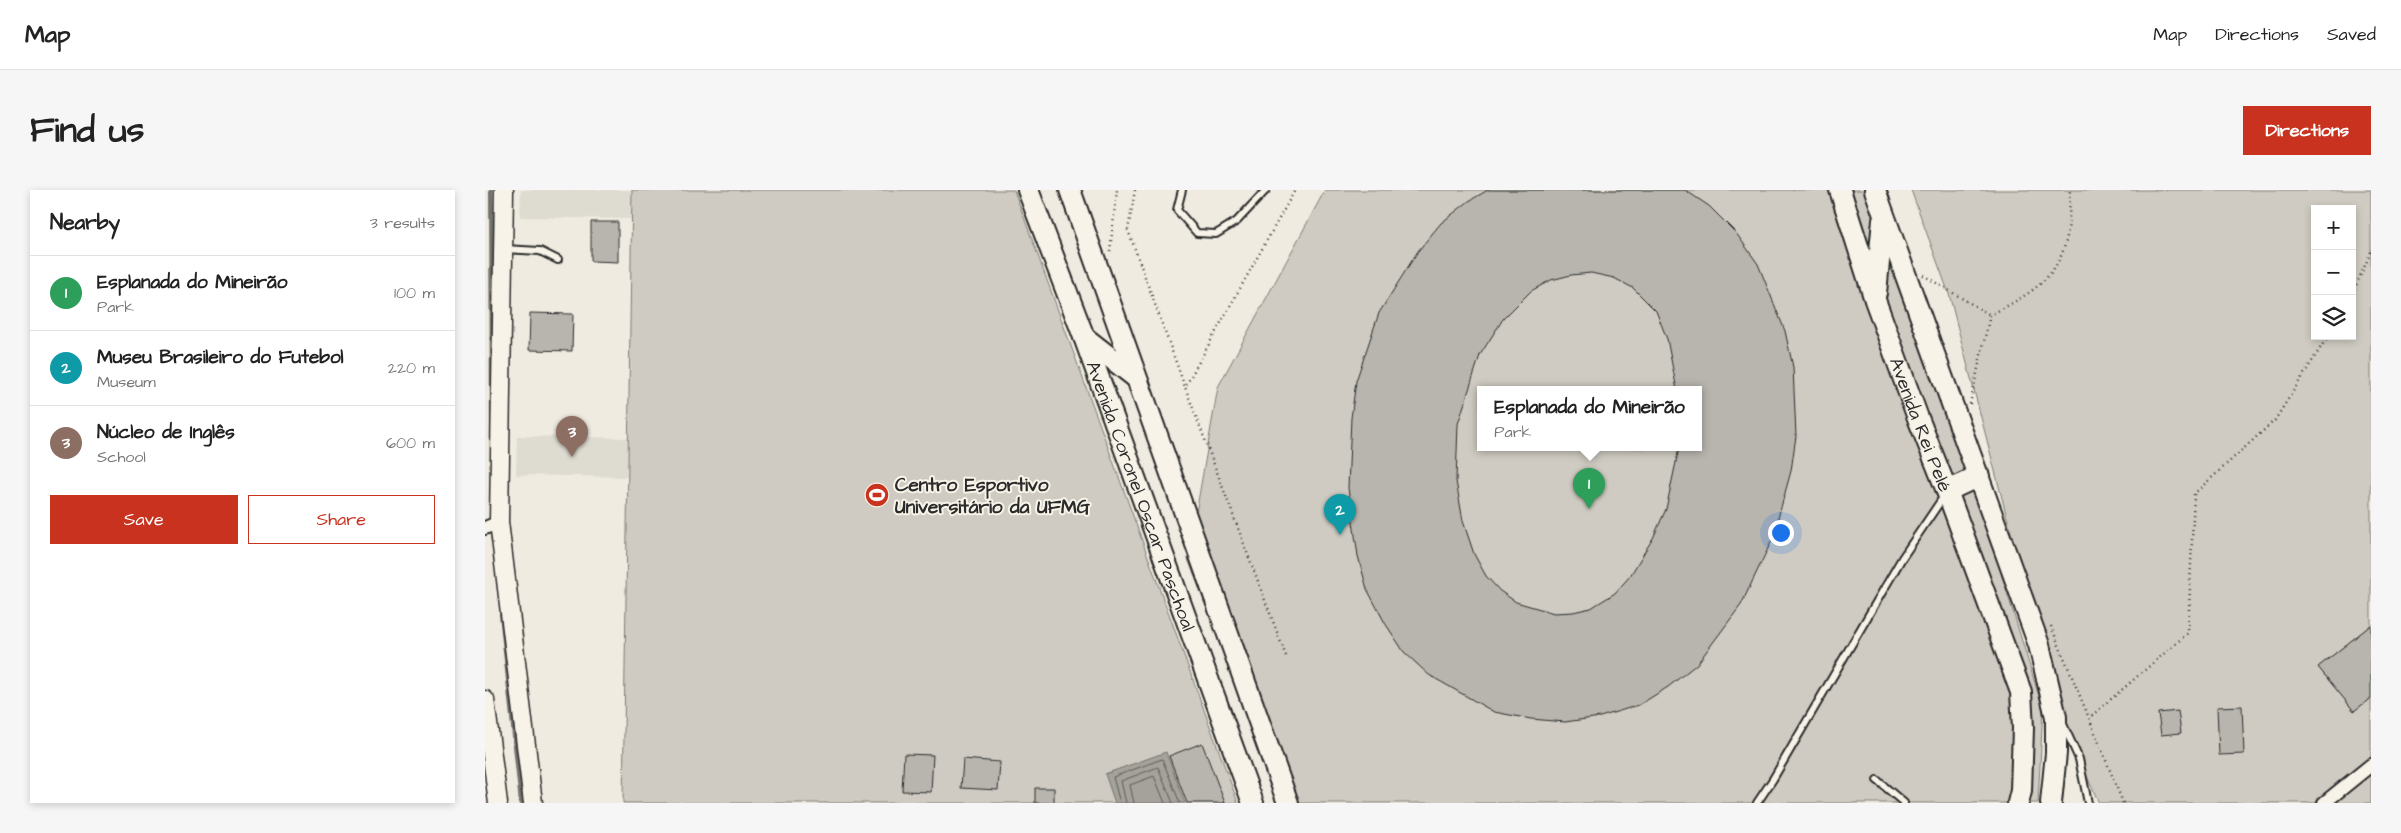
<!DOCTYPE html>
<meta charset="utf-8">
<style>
body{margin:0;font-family:"Architects Daughter",sans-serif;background:#f6f6f6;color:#222}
.controls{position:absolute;right:15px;top:15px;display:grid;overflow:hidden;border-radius:0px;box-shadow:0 2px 8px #0003}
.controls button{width:45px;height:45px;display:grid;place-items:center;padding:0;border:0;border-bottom:1px solid #e0e0e0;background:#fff;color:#222;font:25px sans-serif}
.you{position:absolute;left:1295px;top:342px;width:18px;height:18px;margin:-12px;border:4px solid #fff;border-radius:50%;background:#1a73e8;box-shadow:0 0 0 8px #1a73e833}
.badge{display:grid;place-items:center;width:32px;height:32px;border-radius:50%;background:#c8321e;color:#fff;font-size:16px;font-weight:700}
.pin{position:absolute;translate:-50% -41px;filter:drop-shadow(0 1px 2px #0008)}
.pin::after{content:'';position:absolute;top:26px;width:18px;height:15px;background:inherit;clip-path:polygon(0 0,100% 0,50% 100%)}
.popup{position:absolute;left:992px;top:196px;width:225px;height:65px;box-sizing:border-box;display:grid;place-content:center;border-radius:0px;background:#fff;filter:drop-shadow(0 1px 4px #0005);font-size:16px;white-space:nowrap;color:#767676}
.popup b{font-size:19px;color:#222}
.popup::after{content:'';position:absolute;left:50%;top:100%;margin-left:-10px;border:10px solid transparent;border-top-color:#fff}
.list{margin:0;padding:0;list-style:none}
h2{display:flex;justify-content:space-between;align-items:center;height:65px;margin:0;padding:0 20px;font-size:21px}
h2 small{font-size:16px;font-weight:400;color:#767676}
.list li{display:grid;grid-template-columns:32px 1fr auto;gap:15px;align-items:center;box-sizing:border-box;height:75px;padding:0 20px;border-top:1px solid #e0e0e0}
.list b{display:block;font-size:19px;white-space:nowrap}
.list p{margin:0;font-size:16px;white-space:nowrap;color:#767676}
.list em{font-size:16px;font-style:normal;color:#767676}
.actions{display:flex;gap:10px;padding:15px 20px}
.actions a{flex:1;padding:11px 0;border:1px solid #c8321e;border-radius:0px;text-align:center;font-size:18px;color:#c8321e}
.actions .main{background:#c8321e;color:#fff}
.icon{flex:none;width:28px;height:28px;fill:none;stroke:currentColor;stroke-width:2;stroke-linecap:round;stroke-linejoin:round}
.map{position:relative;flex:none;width:1886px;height:613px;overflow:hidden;border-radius:0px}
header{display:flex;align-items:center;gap:30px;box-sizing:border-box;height:70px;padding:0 25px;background:#fff;border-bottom:1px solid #e0e0e0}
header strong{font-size:24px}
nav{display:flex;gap:28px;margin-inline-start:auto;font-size:18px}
.intro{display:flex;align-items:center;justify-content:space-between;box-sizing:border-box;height:120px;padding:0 30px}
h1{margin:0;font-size:35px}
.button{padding:12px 22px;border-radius:0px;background:#c8321e;color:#fff;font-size:18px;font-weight:700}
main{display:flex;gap:30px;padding:0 30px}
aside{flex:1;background:#fff;border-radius:0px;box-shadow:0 2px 8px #0003}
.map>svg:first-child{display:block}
.built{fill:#dedbd1}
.green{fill:#cfcbc2;stroke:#7d7b76;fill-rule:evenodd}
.water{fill:#a4a29a;stroke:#74726e}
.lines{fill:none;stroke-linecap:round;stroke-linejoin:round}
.shore{stroke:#5b5b57;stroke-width:1}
.stream{stroke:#74726e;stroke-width:4}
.building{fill:#b8b5ae;stroke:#2b2b2b;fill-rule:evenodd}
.lane-casing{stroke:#2b2b2b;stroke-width:10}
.street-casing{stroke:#2b2b2b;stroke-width:16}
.secondary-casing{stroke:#2b2b2b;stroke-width:21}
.primary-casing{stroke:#2b2b2b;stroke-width:24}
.path{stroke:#2b2b2b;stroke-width:2.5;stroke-dasharray:1 4;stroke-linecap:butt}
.lane{stroke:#f7f3e8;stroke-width:6}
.street{stroke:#f7f3e8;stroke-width:12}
.secondary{stroke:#f7f3e8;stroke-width:18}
.primary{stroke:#f7f3e8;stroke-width:20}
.labels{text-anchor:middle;stroke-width:4;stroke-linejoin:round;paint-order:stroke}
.street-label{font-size:19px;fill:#2b2b2b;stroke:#f7f3e8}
.poi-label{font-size:19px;font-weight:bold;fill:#2b2b2b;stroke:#f7f3e8;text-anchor:start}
</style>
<header>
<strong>Map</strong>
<nav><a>Map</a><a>Directions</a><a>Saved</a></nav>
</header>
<div class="intro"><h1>Find us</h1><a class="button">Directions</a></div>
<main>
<aside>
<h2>Nearby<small>3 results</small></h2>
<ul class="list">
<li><span class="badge" style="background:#2e9e5b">1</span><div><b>Esplanada do Mineirão</b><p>Park</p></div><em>100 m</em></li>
<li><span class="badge" style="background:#0f9aa8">2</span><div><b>Museu Brasileiro do Futebol</b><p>Museum</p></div><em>220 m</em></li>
<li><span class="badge" style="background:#8d6e63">3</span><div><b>Núcleo de Inglês</b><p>School</p></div><em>600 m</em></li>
</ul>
<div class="actions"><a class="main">Save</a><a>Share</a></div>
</aside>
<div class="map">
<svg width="1886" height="613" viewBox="0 0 1886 613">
<rect width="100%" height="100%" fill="#efebe0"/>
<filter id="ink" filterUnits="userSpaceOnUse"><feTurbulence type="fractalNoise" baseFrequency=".02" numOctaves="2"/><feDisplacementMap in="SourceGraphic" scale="10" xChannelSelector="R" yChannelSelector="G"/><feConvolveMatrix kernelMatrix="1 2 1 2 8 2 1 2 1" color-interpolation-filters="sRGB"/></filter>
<g filter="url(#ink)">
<path class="built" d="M36,0H147V29L35,27Z
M32,246L143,248V287L31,285Z"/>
<path class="green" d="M147,0H529L753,613H138Z
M840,0H1385L1481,269L1558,519L1553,613H797L703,369L733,197ZM995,200H1213V258H995Z
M1426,0H1886V435L1833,477L1869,521L1886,508V613H1614L1594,569L1565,493L1464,104ZM1830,19H1867V146H1830Z"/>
<path class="water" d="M681,562L700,613H630L620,584Z"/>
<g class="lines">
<path class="shore" d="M635,613L628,587L677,569L695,613
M641,613L636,591L673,577L688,613
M649,613L645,595L669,586L680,613"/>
<path class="stream" d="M6,0L7,252
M16,424L36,613"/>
</g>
<path class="building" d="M1003,0H1200L1224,16L1251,43L1273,74L1300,141L1308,177L1311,246L1306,281L1287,350L1256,415L1212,474L1183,497L1154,515L1115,527L1080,532L1046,529L1009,522L944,485L919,462L900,433L882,399L873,366L863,298L866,228L871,191L894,123L933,61L956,33L984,11ZM1106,83L1129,88L1148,98L1171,121L1182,149L1192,200H1213V258H1194L1181,319L1168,348L1145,386L1130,403L1106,418L1088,422L1069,423L1031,412L1015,401L1001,386L989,364L978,331L971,291L973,234L995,165L1018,129L1046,101L1066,90L1086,85Z
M106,32H133V72L106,71Z
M45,123L88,124L87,161L44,160Z
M1886,435V508L1869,521L1833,477Z
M1757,516L1759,564L1734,565L1732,517Z
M1693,521L1696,543L1676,545L1673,523Z
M717,553L740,613H702L684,566Z
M419,564L448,565L446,602L417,601Z
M478,569L515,572L513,600L476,598Z
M550,598H569V613H550Z"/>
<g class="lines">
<g class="lane-casing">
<path id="lane" d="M697,0L692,20L712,43L731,44L752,31L781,0
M19,59L55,61L73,70
M1578,534L1594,569L1603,613
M1392,590L1419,613
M1272,613L1288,589L1417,368L1459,306"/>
</g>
<g class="street-casing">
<path id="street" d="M0,338L14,332
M1839,613L1886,575"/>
</g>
<g class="secondary-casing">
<path id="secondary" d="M19,0L14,332L48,613
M0,510L13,613"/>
</g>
<g class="primary-casing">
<g id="primary">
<path id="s1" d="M543,0L599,147L768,613"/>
<path d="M585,0L803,613"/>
<path id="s2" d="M1355,0L1390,110L1433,228L1462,301L1536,502L1538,538L1536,601L1533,613"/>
<path d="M1390,0L1554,455L1571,527V563L1566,613"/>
<path d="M1391,103L1398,30"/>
<path d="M599,147L650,187"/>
<path d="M1462,301L1494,286"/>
</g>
</g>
<path class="path" d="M650,0L643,40L700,197
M625,61L632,0
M1438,85L1505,125
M1867,104L1886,62
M1485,214L1505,125C1541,106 1574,90 1582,46C1585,32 1584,15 1585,0
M1566,436L1604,528
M801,466L700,197L810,0
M1638,613L1604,528L1703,443L1709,304L1790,230L1843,146"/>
<use href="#lane" class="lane"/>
<use href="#street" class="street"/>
<use href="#secondary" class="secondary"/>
<use href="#primary" class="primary"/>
</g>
</g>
<defs>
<g id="stadium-disc" transform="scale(1.25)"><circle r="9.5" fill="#c8321e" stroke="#f7f3e8"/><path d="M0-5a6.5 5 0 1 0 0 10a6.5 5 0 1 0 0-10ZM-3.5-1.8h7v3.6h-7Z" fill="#fff"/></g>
</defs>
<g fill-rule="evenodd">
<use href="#stadium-disc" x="392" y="305"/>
</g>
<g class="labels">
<g class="street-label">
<text dy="7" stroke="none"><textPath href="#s2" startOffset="248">Avenida Rei Pelé</textPath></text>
<text dy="7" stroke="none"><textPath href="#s1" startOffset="326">Avenida Coronel Oscar Paschoal</textPath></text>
</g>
<g class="poi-label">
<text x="410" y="301">Centro Esportivo<tspan x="410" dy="22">Universitário da UFMG</tspan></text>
</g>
</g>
</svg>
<div class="controls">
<button>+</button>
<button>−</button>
<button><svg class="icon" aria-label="layers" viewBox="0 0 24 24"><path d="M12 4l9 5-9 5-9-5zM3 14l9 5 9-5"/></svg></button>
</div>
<div class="you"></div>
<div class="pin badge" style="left:1104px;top:319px;background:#2e9e5b">1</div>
<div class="popup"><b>Esplanada do Mineirão</b>Park</div>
<div class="pin badge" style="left:855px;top:345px;background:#0f9aa8">2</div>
<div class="pin badge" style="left:87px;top:267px;background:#8d6e63">3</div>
</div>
</main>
